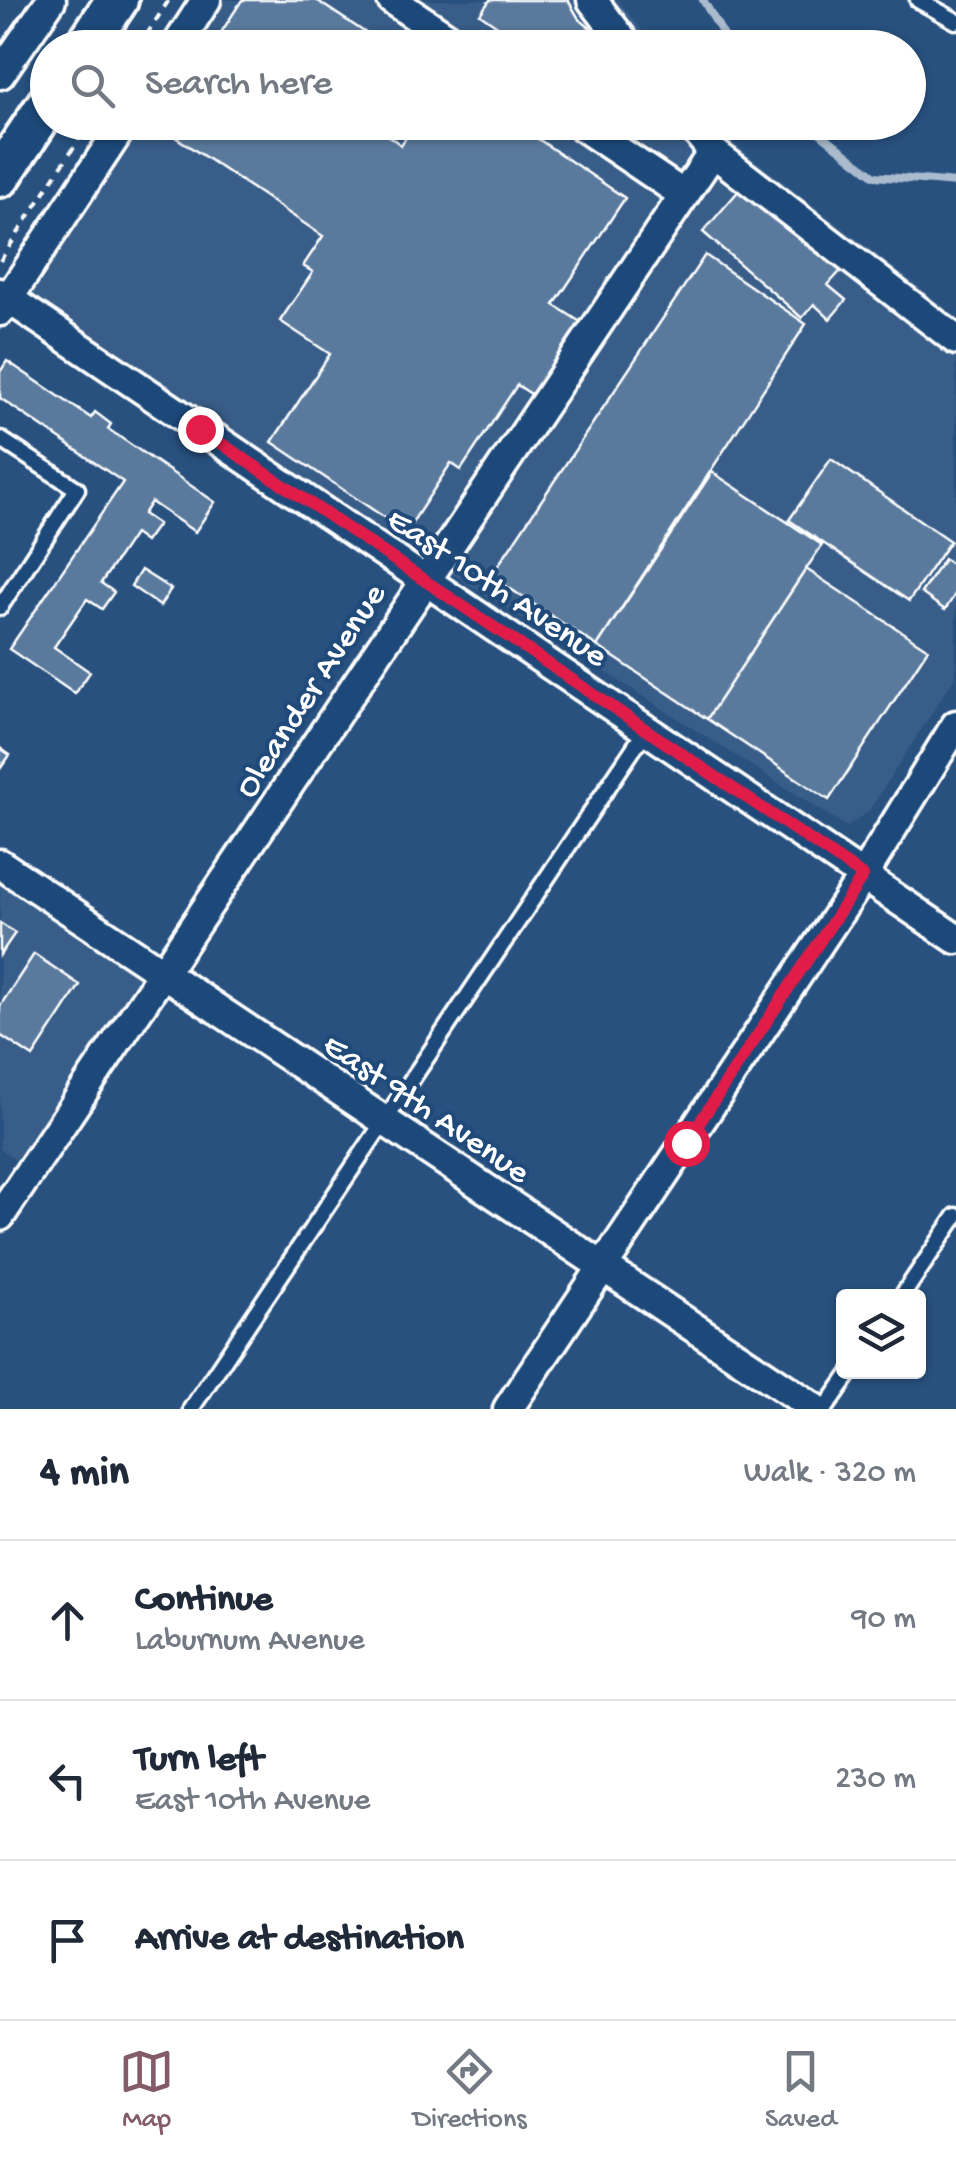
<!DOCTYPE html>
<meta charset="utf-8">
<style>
body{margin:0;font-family:"Gochi Hand",sans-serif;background:#f2f2f3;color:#1f2937}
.controls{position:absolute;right:30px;bottom:30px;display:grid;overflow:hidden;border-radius:10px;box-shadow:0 2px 8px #0004}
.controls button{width:90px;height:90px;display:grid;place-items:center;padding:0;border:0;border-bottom:2px solid #e0e1e3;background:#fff;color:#1f2937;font:50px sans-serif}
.stop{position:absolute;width:30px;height:30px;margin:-22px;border:8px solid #e11d48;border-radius:50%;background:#fff}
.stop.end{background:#e11d48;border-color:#fff;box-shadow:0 2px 10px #0008}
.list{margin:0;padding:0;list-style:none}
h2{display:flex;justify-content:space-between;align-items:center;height:130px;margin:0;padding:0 40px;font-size:42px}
h2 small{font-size:32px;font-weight:400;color:#747a83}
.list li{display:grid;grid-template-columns:65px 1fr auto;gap:30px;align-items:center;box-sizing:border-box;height:160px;padding:0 40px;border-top:2px solid #e0e1e3}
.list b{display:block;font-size:38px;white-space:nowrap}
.list p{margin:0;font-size:32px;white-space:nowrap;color:#747a83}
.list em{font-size:32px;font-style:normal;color:#747a83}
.icon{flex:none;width:55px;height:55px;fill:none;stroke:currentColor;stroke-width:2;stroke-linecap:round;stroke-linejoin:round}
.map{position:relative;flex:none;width:956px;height:1409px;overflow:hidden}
.search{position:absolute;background:#fff;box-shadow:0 2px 8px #0004;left:30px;right:30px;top:30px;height:110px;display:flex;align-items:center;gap:25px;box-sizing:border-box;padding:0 35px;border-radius:55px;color:#747a83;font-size:38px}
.sheet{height:610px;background:#fff}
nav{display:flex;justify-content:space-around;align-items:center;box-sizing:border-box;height:140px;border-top:2px solid #e0e1e3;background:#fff;font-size:28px;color:#747a83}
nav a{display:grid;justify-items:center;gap:5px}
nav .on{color:#845c67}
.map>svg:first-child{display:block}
.built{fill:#375d88}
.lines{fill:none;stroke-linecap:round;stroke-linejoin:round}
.stream{stroke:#aabbcd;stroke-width:8}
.building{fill:#5a7a9d;stroke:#fff;stroke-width:2.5}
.service-casing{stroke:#fff;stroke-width:21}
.minor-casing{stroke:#fff;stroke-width:35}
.secondary-casing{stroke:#fff;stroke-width:48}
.path{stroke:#fff;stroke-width:4;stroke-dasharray:8 8;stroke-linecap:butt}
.service{stroke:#1f4a7a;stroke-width:14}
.minor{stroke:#1f4a7a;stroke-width:28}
.secondary{stroke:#1f4a7a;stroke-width:40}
.route{stroke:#e11d48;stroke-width:12}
.labels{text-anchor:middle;stroke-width:8;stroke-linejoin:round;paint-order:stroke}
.street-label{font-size:35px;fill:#fff;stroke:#1f4a7a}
</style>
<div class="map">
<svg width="956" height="1409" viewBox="0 0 956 1409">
<rect width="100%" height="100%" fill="#28517f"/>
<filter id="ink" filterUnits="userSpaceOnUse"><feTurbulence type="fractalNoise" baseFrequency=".01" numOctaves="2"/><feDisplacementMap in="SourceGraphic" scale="20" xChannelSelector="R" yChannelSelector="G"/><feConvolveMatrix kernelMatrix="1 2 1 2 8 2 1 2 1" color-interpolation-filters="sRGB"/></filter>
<g filter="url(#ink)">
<path class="built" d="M214,0H618L655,47L183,48Z
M135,123H713L723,135L956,316V675L869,811L847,827L21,298Z
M0,881L144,980L20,1163L0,1149Z"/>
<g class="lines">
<path class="stream" d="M703,0L731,48
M806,122L875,176L956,183"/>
</g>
<path class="building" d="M242,0H316L378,41L383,34L404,48H211Z
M490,0H568L579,19L603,38L605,48H529L480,14Z
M161,122H394L386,134L401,145L416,122H513L625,198L554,305L590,328L542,401L517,385L461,470L451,463L406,532L272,442L330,354L280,321L313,272L303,266L323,236L159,126Z
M747,181L845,266L828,285L846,300L830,319L814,304L802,318L703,232Z
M705,255L806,324L597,646L491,576Z
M7,361L91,418L95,412L111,424L108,429L215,502L195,532L151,502L143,514L158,524L145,542L134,534L101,583L114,592L102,609L87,599L54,647L90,672L75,694L9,649L123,482L0,398V372Z
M831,459L950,541L909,601L789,520Z
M712,472L822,545L707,719L597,646Z
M944,559L956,567V593L945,610L921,593Z
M806,569L928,649L829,800L707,719Z
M141,570L171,589L160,606L131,586Z
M0,748L10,755L0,769Z
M0,923L15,933L0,955Z
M34,954L80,985L33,1057L0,1035V1006Z"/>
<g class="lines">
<g class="service-casing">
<path id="service" d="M918,0L956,21
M0,439L77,489L0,607
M902,1296L956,1216
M191,1409L646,730
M825,1409L851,1372"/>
</g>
<g class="minor-casing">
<path id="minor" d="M392,0L463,48
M592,0L629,48
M175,48L206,0
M0,74L51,0
M576,122L684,195
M689,122L713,152L956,340
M0,293L956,939
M0,311L125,122
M0,864L816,1409
M0,1216L713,152
M508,1409L853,892L956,725"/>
</g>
<g class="secondary-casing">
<path id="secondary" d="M85,48L117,0
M0,176L48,104"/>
</g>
<path class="path" d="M138,48L169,0
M0,261L90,122"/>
<use href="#service" class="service"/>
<use href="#minor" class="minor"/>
<use href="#secondary" class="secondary"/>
</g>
</g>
<g class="lines" filter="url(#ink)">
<path class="route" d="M200,429L863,876L686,1143"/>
</g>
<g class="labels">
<g class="street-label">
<text transform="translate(499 585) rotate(34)" y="12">East 10th Avenue</text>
<text transform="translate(308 689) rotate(-57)" y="12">Oleander Avenue</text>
<text transform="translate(428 1106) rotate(34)" y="12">East 9th Avenue</text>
</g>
</g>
</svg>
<div class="controls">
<button><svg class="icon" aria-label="layers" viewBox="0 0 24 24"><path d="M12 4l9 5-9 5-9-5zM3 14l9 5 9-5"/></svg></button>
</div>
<div class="stop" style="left:686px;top:1143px"></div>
<div class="stop end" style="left:200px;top:429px"></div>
<div class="search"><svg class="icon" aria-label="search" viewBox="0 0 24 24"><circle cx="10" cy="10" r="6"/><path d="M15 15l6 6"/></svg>Search here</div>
</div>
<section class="sheet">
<h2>4 min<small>Walk · 320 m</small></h2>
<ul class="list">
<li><svg class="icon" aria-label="ahead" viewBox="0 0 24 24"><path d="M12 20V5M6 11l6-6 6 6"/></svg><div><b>Continue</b><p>Laburnum Avenue</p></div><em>90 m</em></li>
<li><svg class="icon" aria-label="left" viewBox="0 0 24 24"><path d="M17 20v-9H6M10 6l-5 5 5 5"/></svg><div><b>Turn left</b><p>East 10th Avenue</p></div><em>230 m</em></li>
<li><svg class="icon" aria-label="arrive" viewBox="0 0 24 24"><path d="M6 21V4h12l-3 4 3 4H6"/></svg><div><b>Arrive at destination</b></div></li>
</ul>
</section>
<nav>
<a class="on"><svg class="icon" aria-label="map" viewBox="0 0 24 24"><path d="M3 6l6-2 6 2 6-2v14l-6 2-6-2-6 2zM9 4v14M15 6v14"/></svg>Map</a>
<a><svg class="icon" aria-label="directions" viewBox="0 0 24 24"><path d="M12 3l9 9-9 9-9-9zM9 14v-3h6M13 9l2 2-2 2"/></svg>Directions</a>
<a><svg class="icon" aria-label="saved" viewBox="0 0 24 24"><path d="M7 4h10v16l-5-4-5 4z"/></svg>Saved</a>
</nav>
